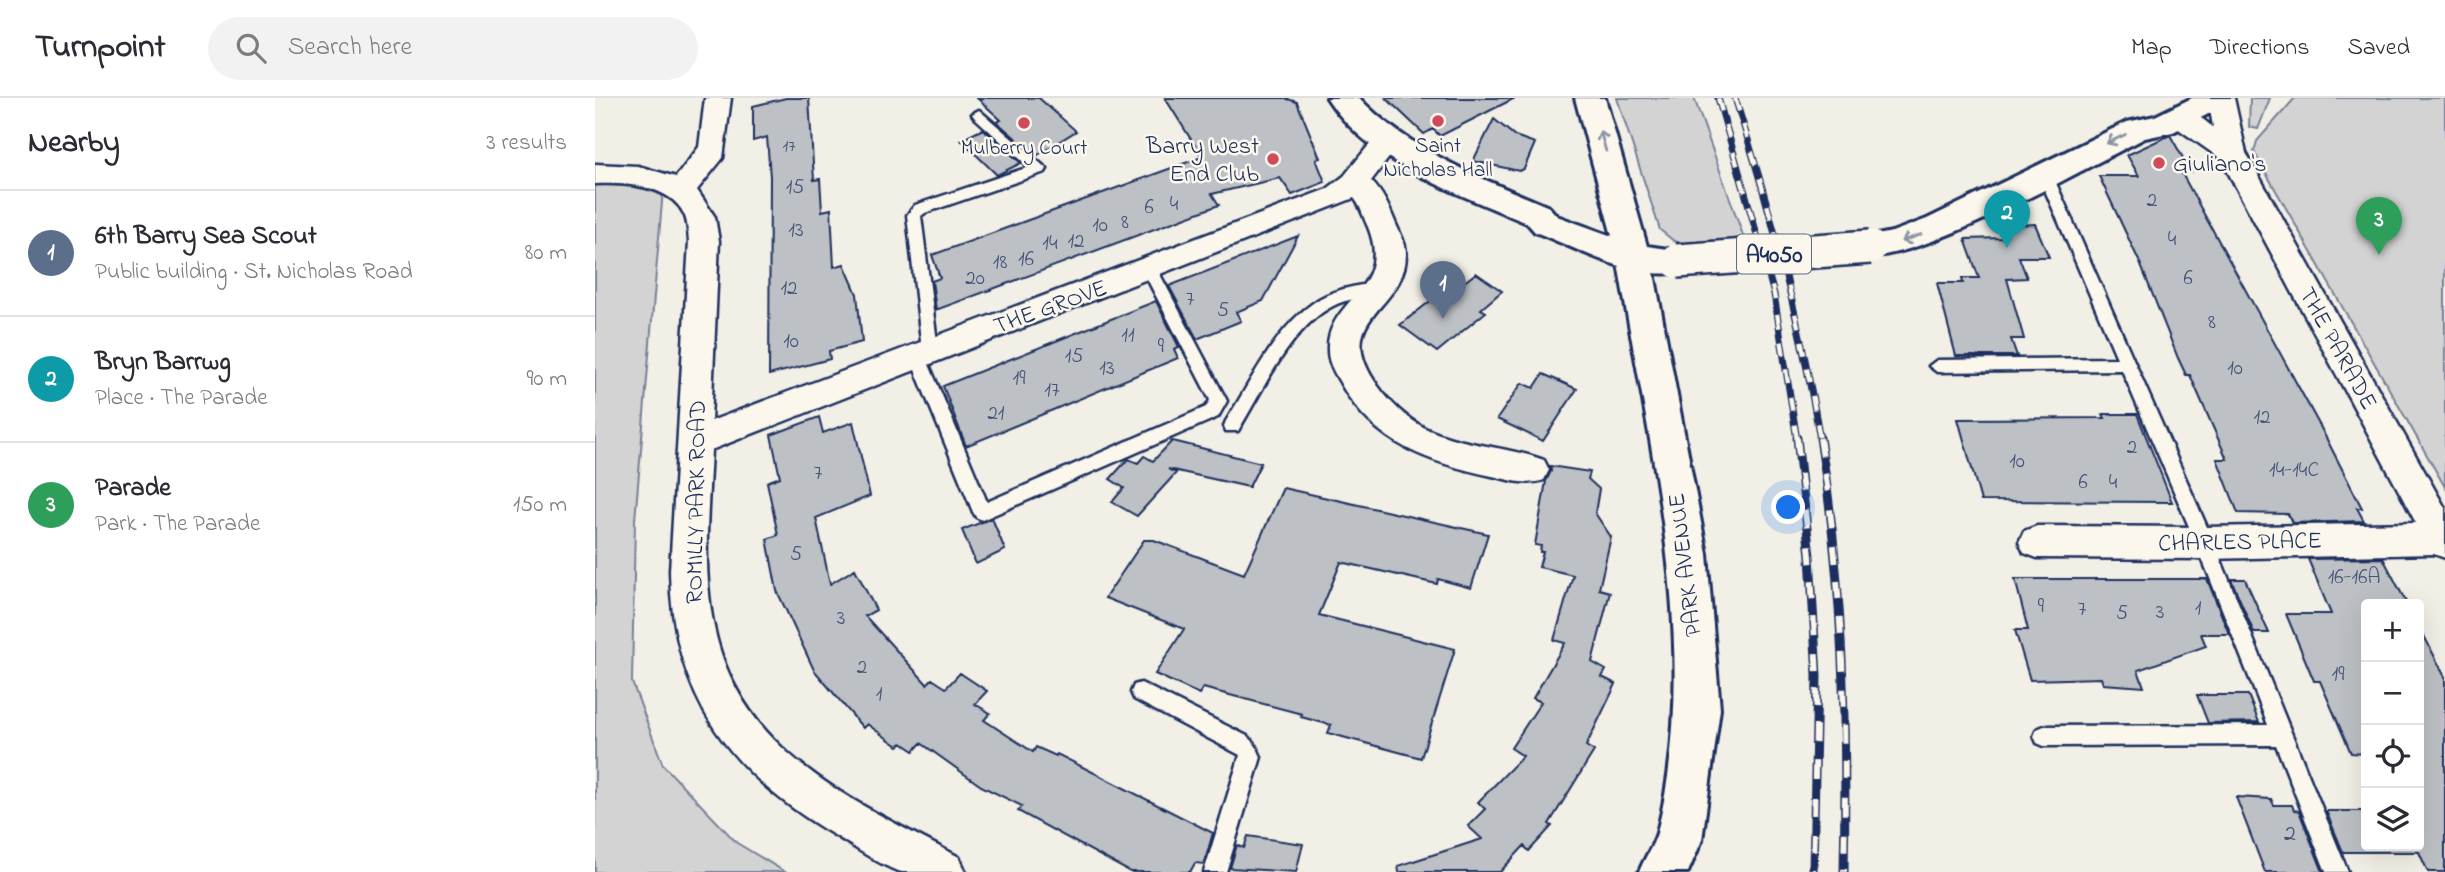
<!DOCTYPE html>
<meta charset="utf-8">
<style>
body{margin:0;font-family:"Indie Flower",sans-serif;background:#f2f2f3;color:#2b2b33}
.controls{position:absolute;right:21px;bottom:21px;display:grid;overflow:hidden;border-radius:7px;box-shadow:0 7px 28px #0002}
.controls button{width:63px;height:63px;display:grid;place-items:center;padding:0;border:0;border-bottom:2px solid #e1e1e2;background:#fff;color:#2b2b33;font:35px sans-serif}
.you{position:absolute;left:1194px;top:410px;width:24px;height:24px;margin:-18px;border:5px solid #fff;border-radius:50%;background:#1a73e8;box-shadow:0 0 0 10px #1a73e833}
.badge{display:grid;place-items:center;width:46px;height:46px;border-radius:50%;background:#2563eb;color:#fff;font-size:23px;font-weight:700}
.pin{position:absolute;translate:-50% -58px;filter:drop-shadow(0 2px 4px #0008)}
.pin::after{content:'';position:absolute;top:37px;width:24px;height:21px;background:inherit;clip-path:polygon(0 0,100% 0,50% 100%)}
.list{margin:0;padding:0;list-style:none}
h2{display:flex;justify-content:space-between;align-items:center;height:91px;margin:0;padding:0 28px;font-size:30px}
h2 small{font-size:23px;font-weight:400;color:#7c7c81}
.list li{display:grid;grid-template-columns:46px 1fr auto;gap:21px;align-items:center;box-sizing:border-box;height:126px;padding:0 28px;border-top:2px solid #e1e1e2}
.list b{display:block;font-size:26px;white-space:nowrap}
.list p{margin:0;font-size:23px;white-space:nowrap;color:#7c7c81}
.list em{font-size:23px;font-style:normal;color:#7c7c81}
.icon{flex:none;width:38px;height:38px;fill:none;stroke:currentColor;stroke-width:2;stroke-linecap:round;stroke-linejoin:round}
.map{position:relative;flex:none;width:1850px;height:774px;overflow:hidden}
header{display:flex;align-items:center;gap:42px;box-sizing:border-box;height:98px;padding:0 35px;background:#fff;border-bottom:2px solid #e1e1e2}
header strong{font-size:33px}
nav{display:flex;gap:38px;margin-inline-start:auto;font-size:24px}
.search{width:490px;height:63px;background:#f2f2f3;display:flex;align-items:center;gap:18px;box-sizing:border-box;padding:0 24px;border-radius:38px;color:#7c7c81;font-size:26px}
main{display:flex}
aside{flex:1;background:#fff}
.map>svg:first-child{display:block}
.green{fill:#d2d3d2;stroke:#768198;stroke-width:2}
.building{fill:#bdc0c4;stroke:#1b2f5e;stroke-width:2}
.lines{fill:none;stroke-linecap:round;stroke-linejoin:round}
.service-casing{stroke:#1b2f5e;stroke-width:5}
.minor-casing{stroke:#1b2f5e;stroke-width:5}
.tertiary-casing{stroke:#1b2f5e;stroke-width:6}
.primary-casing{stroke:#1b2f5e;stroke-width:6}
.service{fill:#fbf7ec;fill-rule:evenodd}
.minor{fill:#fbf7ec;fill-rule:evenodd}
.tertiary{fill:#fbf7ec;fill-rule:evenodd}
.primary{fill:#fbf7ec;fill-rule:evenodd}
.rail-far1-casing{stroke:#1b2f5e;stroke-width:7}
.rail-casing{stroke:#1b2f5e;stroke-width:9}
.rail-far1{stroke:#fbf7ec;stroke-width:4.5;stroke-dasharray:14;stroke-linecap:butt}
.rail{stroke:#fbf7ec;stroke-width:6;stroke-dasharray:18;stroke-linecap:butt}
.primary-bridge-casing{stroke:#1b2f5e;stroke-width:38;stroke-linecap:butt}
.primary-bridge{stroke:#fbf7ec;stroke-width:33}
.oneway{stroke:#8b93a5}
.poi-dot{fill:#d1495b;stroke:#fbf7ec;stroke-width:2.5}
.labels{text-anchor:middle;stroke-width:5;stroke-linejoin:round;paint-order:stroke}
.far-number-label{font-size:18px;fill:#445378}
.far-poi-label{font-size:21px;fill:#1b2f5e;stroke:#fbf7ec}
.number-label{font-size:21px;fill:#445378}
.shield{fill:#fbf7ec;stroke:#5e6b89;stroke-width:2}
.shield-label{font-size:23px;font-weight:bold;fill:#1b2f5e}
.poi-label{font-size:24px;fill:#1b2f5e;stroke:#fbf7ec;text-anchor:end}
.street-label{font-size:24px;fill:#1b2f5e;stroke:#fbf7ec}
.near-number-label{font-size:24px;fill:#445378}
</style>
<header>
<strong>Turnpoint</strong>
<div class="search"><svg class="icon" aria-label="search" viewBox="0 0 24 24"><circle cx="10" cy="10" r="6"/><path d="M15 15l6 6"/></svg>Search here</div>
<nav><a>Map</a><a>Directions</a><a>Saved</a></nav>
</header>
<main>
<aside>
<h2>Nearby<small>3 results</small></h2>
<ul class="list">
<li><span class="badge" style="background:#5c6f8a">1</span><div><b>6th Barry Sea Scout</b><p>Public building · St. Nicholas Road</p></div><em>80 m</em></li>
<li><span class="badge" style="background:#0f9aa8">2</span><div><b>Bryn Barrwg</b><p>Place · The Parade</p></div><em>90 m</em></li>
<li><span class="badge" style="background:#2e9e5b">3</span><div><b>Parade</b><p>Park · The Parade</p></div><em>150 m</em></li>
</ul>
</aside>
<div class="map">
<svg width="1850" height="774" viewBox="0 0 1850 774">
<rect width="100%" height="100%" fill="#f2efe6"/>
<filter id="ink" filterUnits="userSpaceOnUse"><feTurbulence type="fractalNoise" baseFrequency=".0143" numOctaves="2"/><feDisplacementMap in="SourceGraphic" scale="14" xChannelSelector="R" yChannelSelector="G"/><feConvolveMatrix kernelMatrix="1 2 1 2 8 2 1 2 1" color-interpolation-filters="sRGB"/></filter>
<g filter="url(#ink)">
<path class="green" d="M1022,0H1099L1149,140L1088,145L1079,143L1065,132Z
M1655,0H1675L1663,31L1654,29Z
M1700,0H1850V389L1659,54L1662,43Z
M30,80L68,92L40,422L37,584L68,667L142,745L190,774H0V85Z"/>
<path class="building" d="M191,0H214L219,82L225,81L227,113L236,111L239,169L249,166L262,196L267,244L234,253L235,261L174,277L175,79L172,39L158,43V8Z
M382,0H444L481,33L441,58L402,24L406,22Z
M570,0H690L702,4L725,60L721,61L730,84L697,97L685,80L617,96L624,107L341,212L337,183L345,180L337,157L607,59Z
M791,0H920L845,38L838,31L829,36Z
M899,21L920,38L940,45L929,71L924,73L878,63Z
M388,31L426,65L402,77L366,42Z
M1575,37L1596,74H1586L1726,330L1767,410H1762L1769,423L1697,425L1693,416L1643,415L1622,361H1632L1595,277H1591L1583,260L1545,165L1504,78H1544L1532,57Z
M1440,126L1454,159H1424L1432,180L1412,181L1429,241H1416L1422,258H1361L1342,185H1368L1367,180H1384L1370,141L1408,140L1403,128Z
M703,138L668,203L641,214L646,223L602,241L574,188Z
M881,175L907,193L886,211L891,214L842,254L805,227L853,189L858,193Z
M561,203L584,249L579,251L583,260L371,348L348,288Z
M948,276L982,291L948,343L902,321L927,285L939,290Z
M1508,316H1542L1577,404L1386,403L1363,321L1510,320Z
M224,319L228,335L258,324L275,398L221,420L235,486L260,471L281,512L270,518L332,586L337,581L351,590L365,575L392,593L380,606L395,615L389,622L438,654L441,649L461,658L462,656L618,735L609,766L600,765L595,774H535L423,713L427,708L386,688L326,645L319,653L307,645L303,648L272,626L268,630L219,572L182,493L172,441L183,437L172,384L185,379L176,337Z
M577,343L582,344L666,365L654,389L573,371L581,375L542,418L517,404L529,390L515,381L533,361L543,365L549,358L558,363Z
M955,368L995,374L993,381L1004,391L1000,415L1016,439L1004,491L1015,494L997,564L1011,572L1007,579L1021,586L991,648L999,653L954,726L957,728L934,753L929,748L905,774H804L803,768L887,741L873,728L890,711L883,704L928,658L916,650L946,604L938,600L970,545L959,542L978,477L944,469L948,454H945L946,448L940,447L951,383L956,373Z
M688,390L893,436L876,490L843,481L842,486L746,464L724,517L860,551L826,660L733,635L736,627L706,619L707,616L608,590L604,596L560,576L589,531L510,500L549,442H559L649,476Z
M397,420L410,452L381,466L367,432Z
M1788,460L1812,506H1771V656L1756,655L1725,583H1719L1691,516H1736L1713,461Z
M1420,481H1612L1634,536H1606L1611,548L1543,572L1549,589L1508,586L1506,580L1435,582L1420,532H1433Z
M1636,481H1650L1674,535H1659Z
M1824,528L1850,579V774H1833L1824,754H1748L1731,713H1771V748H1824Z
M1602,597H1653L1664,624L1613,625Z
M1641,699L1676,701L1679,707H1697L1699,712L1704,713L1728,774H1670Z
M653,738L708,746L701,774L635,770L642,747L649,750Z"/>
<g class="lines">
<g class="service-casing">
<path id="service" d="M384,12L452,71L450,74L330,115L326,118L343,252L341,256L330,257L392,404L611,309L615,302L547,171L550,167H560L632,303L623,319L387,422L381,419L378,414L314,257L316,253L327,252L312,117L320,107L434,69L379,19L377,16Z
M1450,71L1457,76L1619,445L1753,774H1731L1681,647L1449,648L1442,645L1439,638L1442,631L1449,628L1673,627L1601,445L1527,272L1342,274L1334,268L1342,262L1522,260L1443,76Z
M780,185L785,187L788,191L785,195C770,200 753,200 738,208C696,229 667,294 643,333H631L629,328L631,323C656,284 679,232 718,205C736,192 759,188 780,185Z
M546,585L652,638C660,644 662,650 666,659L631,774H609L645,657L539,601L536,594L539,587Z"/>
</g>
<g class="minor-casing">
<path id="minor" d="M110,0H136L128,60L102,92L120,119L124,143L116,323L732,91L749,78L782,37L792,35L802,37L806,44L776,83C788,95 794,109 800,124C804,134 811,144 811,155C812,212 733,219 783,288C795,305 811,320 830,330C867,348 911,348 949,362L954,372L949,382C932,388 915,382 897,378C835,365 780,346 747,288C741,277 733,266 733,253C730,201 799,193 773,129C768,119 766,108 759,100L116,352C114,399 109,448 114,496C128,648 244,695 364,759L371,774C351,774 326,774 307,774C289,770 258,748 241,738C136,677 77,600 75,473L94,143C93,134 93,124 89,116C75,86 28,85 0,86V66L43,68L81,79L104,49Z
M1613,0H1639L1651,55L1850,410V460L1839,456L1610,461L1442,460L1429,455L1424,444L1429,433L1442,428L1610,429L1821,425L1626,61L1575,25L1571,19L1575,13C1593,8 1605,19 1618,29Z"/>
</g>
<g class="tertiary-casing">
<path id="tertiary" d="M1039,147L1051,150L1056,159L1112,456L1125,611L1107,742L1093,774H1044C1049,761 1058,748 1062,735C1108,550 1053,344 1022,159L1027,150Z"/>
</g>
<g class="primary-casing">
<path id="primary" d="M732,0H764C816,54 886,80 954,109L962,118L1017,138L980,0H1010L1052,148L1094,154L1099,163L1094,172C1045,187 985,151 940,134L932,125C863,95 774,66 732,0Z
M1597,0H1636L1631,7L1578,34L1550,40C1497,66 1312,172 1263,157L1259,149L1263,141L1297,134L1332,121L1532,24L1560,18Z"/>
</g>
<use href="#service" class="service"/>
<use href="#minor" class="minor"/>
<use href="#tertiary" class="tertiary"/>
<use href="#primary" class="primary"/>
<g class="rail-far1-casing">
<path id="rail-far1" d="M1123,0L1179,196L1202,342
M1140,0C1176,113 1206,225 1225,342"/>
</g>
<g class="rail-casing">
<path id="rail" d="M1202,340L1215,458L1222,578L1218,774
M1225,340C1248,484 1252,629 1249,774"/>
</g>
<use href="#rail-far1" class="rail-far1"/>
<use href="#rail" class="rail"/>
<g class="primary-bridge-casing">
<path id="primary-bridge" d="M1082,163L1275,149"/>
</g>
<use href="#primary-bridge" class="primary-bridge"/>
</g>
<defs><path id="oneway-shaft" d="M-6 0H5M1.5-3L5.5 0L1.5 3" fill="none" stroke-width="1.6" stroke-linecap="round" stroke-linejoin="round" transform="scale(1.75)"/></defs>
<g class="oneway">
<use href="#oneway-shaft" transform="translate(1521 41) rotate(154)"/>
<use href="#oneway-shaft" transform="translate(1008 43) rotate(-106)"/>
<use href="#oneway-shaft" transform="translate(1316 140) rotate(161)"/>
</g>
</g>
<g class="poi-dot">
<circle cx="843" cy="23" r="7"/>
<circle cx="429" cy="25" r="7"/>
<circle cx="678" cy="61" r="7"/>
<circle cx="1564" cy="65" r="7"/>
</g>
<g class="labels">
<g class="far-number-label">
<text x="194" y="53">17</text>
</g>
<g class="far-poi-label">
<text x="843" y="54">Saint<tspan x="843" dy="24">Nicholas Hall</tspan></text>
<text x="429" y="56">Mulberry Court</text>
</g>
<g class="number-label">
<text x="200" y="95">15</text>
<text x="1557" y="108">2</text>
<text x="579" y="112">4</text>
<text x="554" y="115">6</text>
<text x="530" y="130">8</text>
<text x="505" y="133">10</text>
<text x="201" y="138">13</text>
<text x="1577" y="147">4</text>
<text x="481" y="149">12</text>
<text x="455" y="151">14</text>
<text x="431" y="167">16</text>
<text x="405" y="170">18</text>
<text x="380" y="186">20</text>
<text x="1593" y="186">6</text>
<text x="194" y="196">12</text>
<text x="595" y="207">7</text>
<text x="628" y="218">5</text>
<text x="1617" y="230">8</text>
<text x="533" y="243">11</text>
<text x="196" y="249">10</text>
<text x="566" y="254">9</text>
<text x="479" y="264">15</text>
<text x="512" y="276">13</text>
<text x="1640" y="276">10</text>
<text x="424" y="286">19</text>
<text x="457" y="298">17</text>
<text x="401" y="321">21</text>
<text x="1667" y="325">12</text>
<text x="1537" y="355">2</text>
<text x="1422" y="369">10</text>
<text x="1699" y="378">14-14C</text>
<text x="223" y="381">7</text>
<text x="1488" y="390">6</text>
<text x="1518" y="390">4</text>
<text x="201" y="462">5</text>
<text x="1759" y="485">16-16A</text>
<text x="1446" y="514">9</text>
<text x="1603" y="516">1</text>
<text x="1487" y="517">7</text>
<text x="1565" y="520">3</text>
<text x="1527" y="521">5</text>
<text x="246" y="526">3</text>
<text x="267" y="575">2</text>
<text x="1743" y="582">19</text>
<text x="284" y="602">1</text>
</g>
<rect class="shield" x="1142" y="136.5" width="74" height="39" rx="5"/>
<g class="shield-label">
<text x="1179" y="164">A4050</text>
</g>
<g class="poi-label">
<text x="664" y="55">Barry West<tspan x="664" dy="28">End Club</tspan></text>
<text x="1578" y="73" text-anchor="start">Giuliano's</text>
</g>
<g class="street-label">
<text transform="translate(455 208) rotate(-20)" y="8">THE GROVE</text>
<text transform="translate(1744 250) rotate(61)" y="8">THE PARADE</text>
<text transform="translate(100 404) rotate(-89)" y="8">ROMILLY PARK ROAD</text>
<text transform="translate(1645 443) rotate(-1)" y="8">CHARLES PLACE</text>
<text transform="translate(1089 467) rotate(-97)" y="8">PARK AVENUE</text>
</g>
<g class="near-number-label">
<text x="1695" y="742">2</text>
</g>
</g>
</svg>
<div class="controls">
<button>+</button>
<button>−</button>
<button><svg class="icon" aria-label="locate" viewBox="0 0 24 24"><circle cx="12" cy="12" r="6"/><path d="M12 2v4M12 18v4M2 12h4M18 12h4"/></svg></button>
<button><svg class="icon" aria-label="layers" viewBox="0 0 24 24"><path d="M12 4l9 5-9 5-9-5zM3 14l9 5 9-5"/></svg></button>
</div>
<div class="you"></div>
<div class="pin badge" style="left:848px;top:221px;background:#5c6f8a">1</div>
<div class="pin badge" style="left:1412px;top:150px;background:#0f9aa8">2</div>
<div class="pin badge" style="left:1784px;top:157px;background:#2e9e5b">3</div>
</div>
</main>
